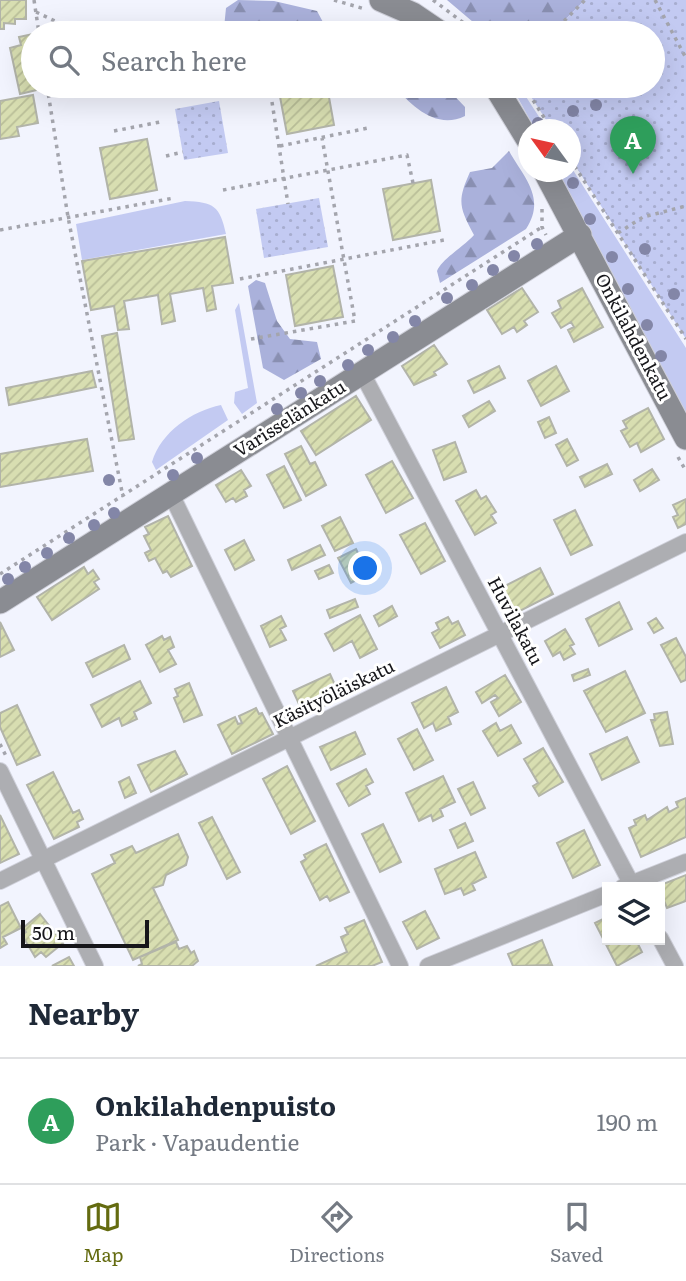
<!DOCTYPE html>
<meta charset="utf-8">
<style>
body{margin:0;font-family:Literata,serif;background:#f2f2f3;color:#1f2937}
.controls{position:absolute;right:21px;bottom:21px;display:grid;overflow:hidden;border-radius:0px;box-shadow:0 7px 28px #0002}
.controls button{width:63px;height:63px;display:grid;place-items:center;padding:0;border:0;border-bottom:2px solid #e0e1e3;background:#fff;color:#1f2937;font:35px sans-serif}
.compass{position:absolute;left:518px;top:119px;width:63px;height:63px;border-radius:50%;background:#fff;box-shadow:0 7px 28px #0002;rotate:303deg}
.scale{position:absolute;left:21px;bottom:18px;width:128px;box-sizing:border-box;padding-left:7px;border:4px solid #16161a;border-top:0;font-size:19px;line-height:24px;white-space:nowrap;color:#16161a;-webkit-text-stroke:5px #fff;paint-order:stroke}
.you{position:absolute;left:366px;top:569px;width:24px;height:24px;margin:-18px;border:5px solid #fff;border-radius:50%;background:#1a73e8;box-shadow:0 0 0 10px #1a73e833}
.badge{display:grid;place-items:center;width:46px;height:46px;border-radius:50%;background:#646b10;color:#fff;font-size:23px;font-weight:700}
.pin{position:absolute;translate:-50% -58px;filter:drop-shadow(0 2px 4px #0008)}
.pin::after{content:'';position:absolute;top:37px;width:24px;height:21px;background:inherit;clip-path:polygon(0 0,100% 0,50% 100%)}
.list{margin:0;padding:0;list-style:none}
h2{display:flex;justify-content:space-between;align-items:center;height:91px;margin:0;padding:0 28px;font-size:30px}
h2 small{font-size:23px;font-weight:400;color:#747a83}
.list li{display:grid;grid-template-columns:46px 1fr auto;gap:21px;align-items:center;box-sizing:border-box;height:126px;padding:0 28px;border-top:2px solid #e0e1e3}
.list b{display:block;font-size:26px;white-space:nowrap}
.list p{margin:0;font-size:23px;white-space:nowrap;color:#747a83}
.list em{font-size:23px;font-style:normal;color:#747a83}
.icon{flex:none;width:38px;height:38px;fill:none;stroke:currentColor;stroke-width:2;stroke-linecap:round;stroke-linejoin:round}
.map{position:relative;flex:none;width:686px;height:966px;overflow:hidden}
.search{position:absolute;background:#fff;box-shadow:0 7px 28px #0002;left:21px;right:21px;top:21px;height:77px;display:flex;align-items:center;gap:18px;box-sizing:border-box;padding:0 24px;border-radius:38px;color:#747a83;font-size:26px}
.sheet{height:217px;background:#fff}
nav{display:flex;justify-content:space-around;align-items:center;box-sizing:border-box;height:98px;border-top:2px solid #e0e1e3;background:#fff;font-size:19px;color:#747a83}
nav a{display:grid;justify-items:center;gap:4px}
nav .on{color:#646b10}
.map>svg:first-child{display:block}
.grass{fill:#c3caf2}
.forest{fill:url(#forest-firs)}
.park{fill:url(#park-dots)}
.building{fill:url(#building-hatch);stroke:#b2b4a9;stroke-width:2}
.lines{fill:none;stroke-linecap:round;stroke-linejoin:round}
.street-casing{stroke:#cfd0da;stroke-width:18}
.secondary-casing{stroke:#cfd0da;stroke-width:25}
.path{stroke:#a4a5ad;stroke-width:3.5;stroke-dasharray:3.5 5;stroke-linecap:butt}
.street{stroke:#adaeb2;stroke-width:16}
.secondary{stroke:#8a8c92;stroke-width:23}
.tree{fill:#8386a7}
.labels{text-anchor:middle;stroke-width:6;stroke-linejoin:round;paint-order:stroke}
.street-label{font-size:18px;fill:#16161a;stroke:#fff}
</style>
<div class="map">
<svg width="686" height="966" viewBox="0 0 686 966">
<defs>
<pattern id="forest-firs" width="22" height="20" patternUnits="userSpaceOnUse" patternTransform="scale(1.75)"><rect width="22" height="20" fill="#aab1db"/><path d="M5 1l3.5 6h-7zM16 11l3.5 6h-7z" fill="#898fb1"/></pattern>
<pattern id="park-dots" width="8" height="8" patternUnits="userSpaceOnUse" patternTransform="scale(1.75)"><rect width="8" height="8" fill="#c3caf2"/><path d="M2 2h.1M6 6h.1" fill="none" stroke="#a7adcf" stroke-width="1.8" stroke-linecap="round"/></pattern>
<pattern id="building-hatch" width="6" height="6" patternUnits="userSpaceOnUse" patternTransform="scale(1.75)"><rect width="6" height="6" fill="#d8deb1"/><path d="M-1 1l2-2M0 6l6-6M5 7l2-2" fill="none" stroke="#b9be98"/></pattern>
</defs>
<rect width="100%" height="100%" fill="#f2f4fe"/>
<path class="grass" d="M519,86L547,129H535L513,89Z
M571,167L686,348V413L558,172H570Z
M185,201C214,202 220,206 226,234L82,260L76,224Z
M239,303L257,403L242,414L234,403L235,392L248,388L235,310Z
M221,405L228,420L156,470L152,462C161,432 192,411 221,405Z"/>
<path class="forest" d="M238,0L274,1L317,11L324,24L321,33H226L224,28L226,8Z
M447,0H585L552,33H486Z
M394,86H445L465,107V116C436,130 412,106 394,86Z
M509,151C525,179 546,198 526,229L440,283L437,271C442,259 463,247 474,235C459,207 457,201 470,172L492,168Z
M256,280L265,283L277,321L290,339L317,342L321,359L284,380L263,368L248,286Z"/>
<path class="park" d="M585,0H686V339L571,159L570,130L552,129L524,86H653V33H552Z
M219,101L228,153L184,160L175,109Z
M319,198L328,247L264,258L256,209Z"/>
<path class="building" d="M0,0H26V19H15V24L4,23V29H0Z
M203,28L204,33H173Z
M33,34V86L45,88L20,94L10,48L21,45L19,37Z
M278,86H327L334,125L287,134Z
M33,95L38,123L17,127L19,136L0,139V101Z
M147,139L157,190L110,199L100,148Z
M431,180L440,231L393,240L383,189Z
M225,237L233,283L212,286L216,309L207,311L203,288L170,294L175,321L162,324L158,295L124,301L129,329L118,330L114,306L91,310L82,261Z
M333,266L343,317L295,326L286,275Z
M522,288L538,312L524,321L527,325L517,332L514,327L502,334L487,310Z
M582,288L603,327L574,342L568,330L574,327L571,322L561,328L552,313L561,308L558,301Z
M117,333L134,439L119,441L102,336Z
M434,345L447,364L434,372L436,375L414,385L402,366Z
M499,366L505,378L474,393L468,381Z
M556,366L569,391L541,406L528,381Z
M92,371L96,387L9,405L6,388Z
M356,396L371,420L316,455L301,431Z
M489,401L495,411L469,427L463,416Z
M648,408L664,439L641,452L637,443L630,447L621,431L627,428L623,421Z
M549,417L556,433L545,438L538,422Z
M87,439L93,471L0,487V454Z
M567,439L578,460L567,466L556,445Z
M455,442L466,472L444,480L433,450Z
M301,446L310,464L315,462L326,485L306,496L285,454Z
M392,461L413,498L386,513L366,475Z
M607,464L612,474L585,487L580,477Z
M284,466L301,500L284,508L267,475Z
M652,469L659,480L640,491L634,480Z
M241,470L251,486L244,490L247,496L236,502L233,498L226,502L216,485Z
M476,490L481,499L486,496L496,512L491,515L496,523L475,535L456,501Z
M686,499V524L678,528L673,517L678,515L673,505Z
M575,510L592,545L571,555L554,520Z
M168,516L192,566L171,577L167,571L163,573L155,558L149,561L145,553L151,550L144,536L149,534L145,527Z
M340,517L353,543L335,551L322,526Z
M425,523L445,561L421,574L400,535Z
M244,540L254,560L235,570L225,550Z
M320,545L325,555L292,570L288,560Z
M356,549L368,574L351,583L338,558Z
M329,565L333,573L319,579L315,571Z
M84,567L88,574L93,570L99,579L94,582L99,589L52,620L37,597Z
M540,568L553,594L514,614L501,588Z
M355,599L358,607L330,618L327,610Z
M619,602L632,629L599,646L586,619Z
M392,606L397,616L379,626L374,616Z
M360,615L377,649L360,658L352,641L334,651L325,634Z
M281,616L286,626L280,629L286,640L270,647L261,626Z
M448,617L452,624L458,621L465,635L440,648L432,633L439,629L436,623Z
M656,618L663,628L654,633L648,623Z
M0,622L14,650L0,657Z
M565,629L574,644L570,646L575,654L564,660L560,652L553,656L545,641Z
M162,636L164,640L170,637L174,647L168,650L176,664L160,672L146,645Z
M676,638L686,657V680L681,682L661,645Z
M124,645L130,659L93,677L86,663Z
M588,669L590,675L574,681L572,675Z
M625,671L645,713L606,732L584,691Z
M330,674L341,698L304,715L293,691Z
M505,675L521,702L499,716L491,702L498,698L495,695L482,703L476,692Z
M140,681L151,703L134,712L137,719L122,726L119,718L102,727L91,705Z
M189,683L202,715L184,722L174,698L178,696L175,689Z
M446,687L458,712L448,717L451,724L436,731L433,723L424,728L412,703Z
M17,705L40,755L17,765L0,727V713Z
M256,708L259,714L262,713L273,734L232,754L218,725L235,717L238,724L242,723L239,716Z
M667,712L673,744L660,746L651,720H655L654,714Z
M496,723L500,731L511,725L521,743L498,756L483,731Z
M417,729L433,760L414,770L398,739Z
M355,732L365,754L331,770L320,747Z
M627,737L639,762L602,780L590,754Z
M543,748L563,782L539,796L533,786L538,783L524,759Z
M175,751L187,774L151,792L138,765Z
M287,766L315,821L291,834L263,779Z
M366,769L373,782L366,786L370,794L349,806L337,784Z
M53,772L73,813L79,810L83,819L77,822L79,827L54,839L27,785Z
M443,776L455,802L440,809L443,816L433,821L431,815L419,821L406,793Z
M129,777L136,793L125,798L119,782Z
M473,782L485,808L471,815L458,789Z
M686,798V837L641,857L629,828L636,825L634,820L645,815L647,820L667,807L669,812L678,807L676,802Z
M0,815L19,854L0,863Z
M212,817L240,872L227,879L199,823Z
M465,823L473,841L458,848L450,830Z
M383,824L401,862L380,872L362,834Z
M584,830L600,865L573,878L557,843Z
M178,834L188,857L186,865L166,875L163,885L153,888L178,940L133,960L92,874L115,863L111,855L132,846L136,853Z
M326,844L349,892L330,901L327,896L320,900L301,862L306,859L304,855Z
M475,852L486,877L472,884L475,890L464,895L461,888L445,894L435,869Z
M686,875V901L667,908L658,886Z
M8,902L21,928L3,937L7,944L0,948V906Z
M425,911L439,938L417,949L403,922Z
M40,914L63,943L46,957L41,952L35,957L22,935L26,932L23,928Z
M607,917V940H636L642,952L617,966L595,923Z
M364,920L382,962L372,966H316L347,952L341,937L348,934L345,928Z
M542,940L552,965L513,966L508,954Z
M176,942L179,949L187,946L191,953L194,951L198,961L192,966H138L142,964L140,957Z
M69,957L74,966H52Z"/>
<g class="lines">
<g class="street-casing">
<path id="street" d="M362,373L633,887
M171,494L400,966
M0,771L95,966
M0,881L686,542
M623,887L686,862
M660,938L675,966
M428,966L607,894"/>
</g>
<g class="secondary-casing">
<path id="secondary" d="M381,0L413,14L441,33
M495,86L528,140
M545,172L686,438
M0,602L580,235"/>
</g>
<path class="path" d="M34,0L39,33
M334,0L365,9
M433,0L477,33
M655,0L686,58
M36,12L80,33
M552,33L585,0
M47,86L68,217L123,497
M524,86L552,130
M156,96L210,87
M272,102L288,204
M114,131L160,122
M280,146L368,128
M166,156L183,152
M570,159L686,339
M223,190L407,155L413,183
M542,209V227L546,235
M0,230L174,198
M618,233L643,217L686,206
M240,279L444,240
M251,339L355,321L322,138
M678,457L686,471
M0,574L542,227
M0,744L7,758"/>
<use href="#street" class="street"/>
<use href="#secondary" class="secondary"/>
</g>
<g class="tree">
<circle cx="596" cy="105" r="6"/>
<circle cx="573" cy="111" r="6"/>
<circle cx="538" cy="123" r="6"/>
<circle cx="573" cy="183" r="6"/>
<circle cx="590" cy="219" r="6"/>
<circle cx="537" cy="244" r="6"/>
<circle cx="645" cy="249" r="6"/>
<circle cx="514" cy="256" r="6"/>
<circle cx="612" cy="257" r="6"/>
<circle cx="493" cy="270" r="6"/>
<circle cx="472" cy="285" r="6"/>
<circle cx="628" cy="289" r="6"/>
<circle cx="674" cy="294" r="6"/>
<circle cx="447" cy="298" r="6"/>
<circle cx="415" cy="321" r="6"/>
<circle cx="647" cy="325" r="6"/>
<circle cx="393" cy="337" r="6"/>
<circle cx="368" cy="350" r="6"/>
<circle cx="661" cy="356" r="6"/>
<circle cx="348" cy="365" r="6"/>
<circle cx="320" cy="381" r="6"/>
<circle cx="301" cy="393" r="6"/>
<circle cx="277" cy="409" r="6"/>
<circle cx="197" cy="458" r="6"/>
<circle cx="173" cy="475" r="6"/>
<circle cx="109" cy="480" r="6"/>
<circle cx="114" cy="513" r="6"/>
<circle cx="94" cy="525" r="6"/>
<circle cx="69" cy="538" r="6"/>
<circle cx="47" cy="553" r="6"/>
<circle cx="25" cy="567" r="6"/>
<circle cx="8" cy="579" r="6"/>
</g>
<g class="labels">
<g class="street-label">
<text transform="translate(633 337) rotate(62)" y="6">Onkilahdenkatu</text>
<text transform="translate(290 419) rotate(-32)" y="6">Varisselänkatu</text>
<text transform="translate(515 621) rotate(62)" y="6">Huvilakatu</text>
<text transform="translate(334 694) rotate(-26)" y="6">Käsityöläiskatu</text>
</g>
</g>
</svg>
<div class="controls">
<button><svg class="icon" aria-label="layers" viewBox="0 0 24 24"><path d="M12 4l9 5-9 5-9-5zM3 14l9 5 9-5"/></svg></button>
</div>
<svg class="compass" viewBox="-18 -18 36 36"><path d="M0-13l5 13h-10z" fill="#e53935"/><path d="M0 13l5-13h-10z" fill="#747a83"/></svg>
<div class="scale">50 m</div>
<div class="you"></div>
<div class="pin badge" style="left:633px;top:174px;background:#2e9e5b">A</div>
<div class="search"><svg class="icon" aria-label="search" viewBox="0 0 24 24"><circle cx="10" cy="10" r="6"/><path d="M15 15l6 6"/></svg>Search here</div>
</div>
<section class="sheet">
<h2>Nearby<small></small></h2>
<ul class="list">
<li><span class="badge" style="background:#2e9e5b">A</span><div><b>Onkilahdenpuisto</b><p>Park · Vapaudentie</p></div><em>190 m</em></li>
</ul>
</section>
<nav>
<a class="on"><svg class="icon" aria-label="map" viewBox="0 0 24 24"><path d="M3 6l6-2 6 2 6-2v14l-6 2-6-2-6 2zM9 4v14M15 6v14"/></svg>Map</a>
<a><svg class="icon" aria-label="directions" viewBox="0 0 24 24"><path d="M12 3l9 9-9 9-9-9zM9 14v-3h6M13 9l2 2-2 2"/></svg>Directions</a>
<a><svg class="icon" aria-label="saved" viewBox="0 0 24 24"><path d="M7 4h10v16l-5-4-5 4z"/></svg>Saved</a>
</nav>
